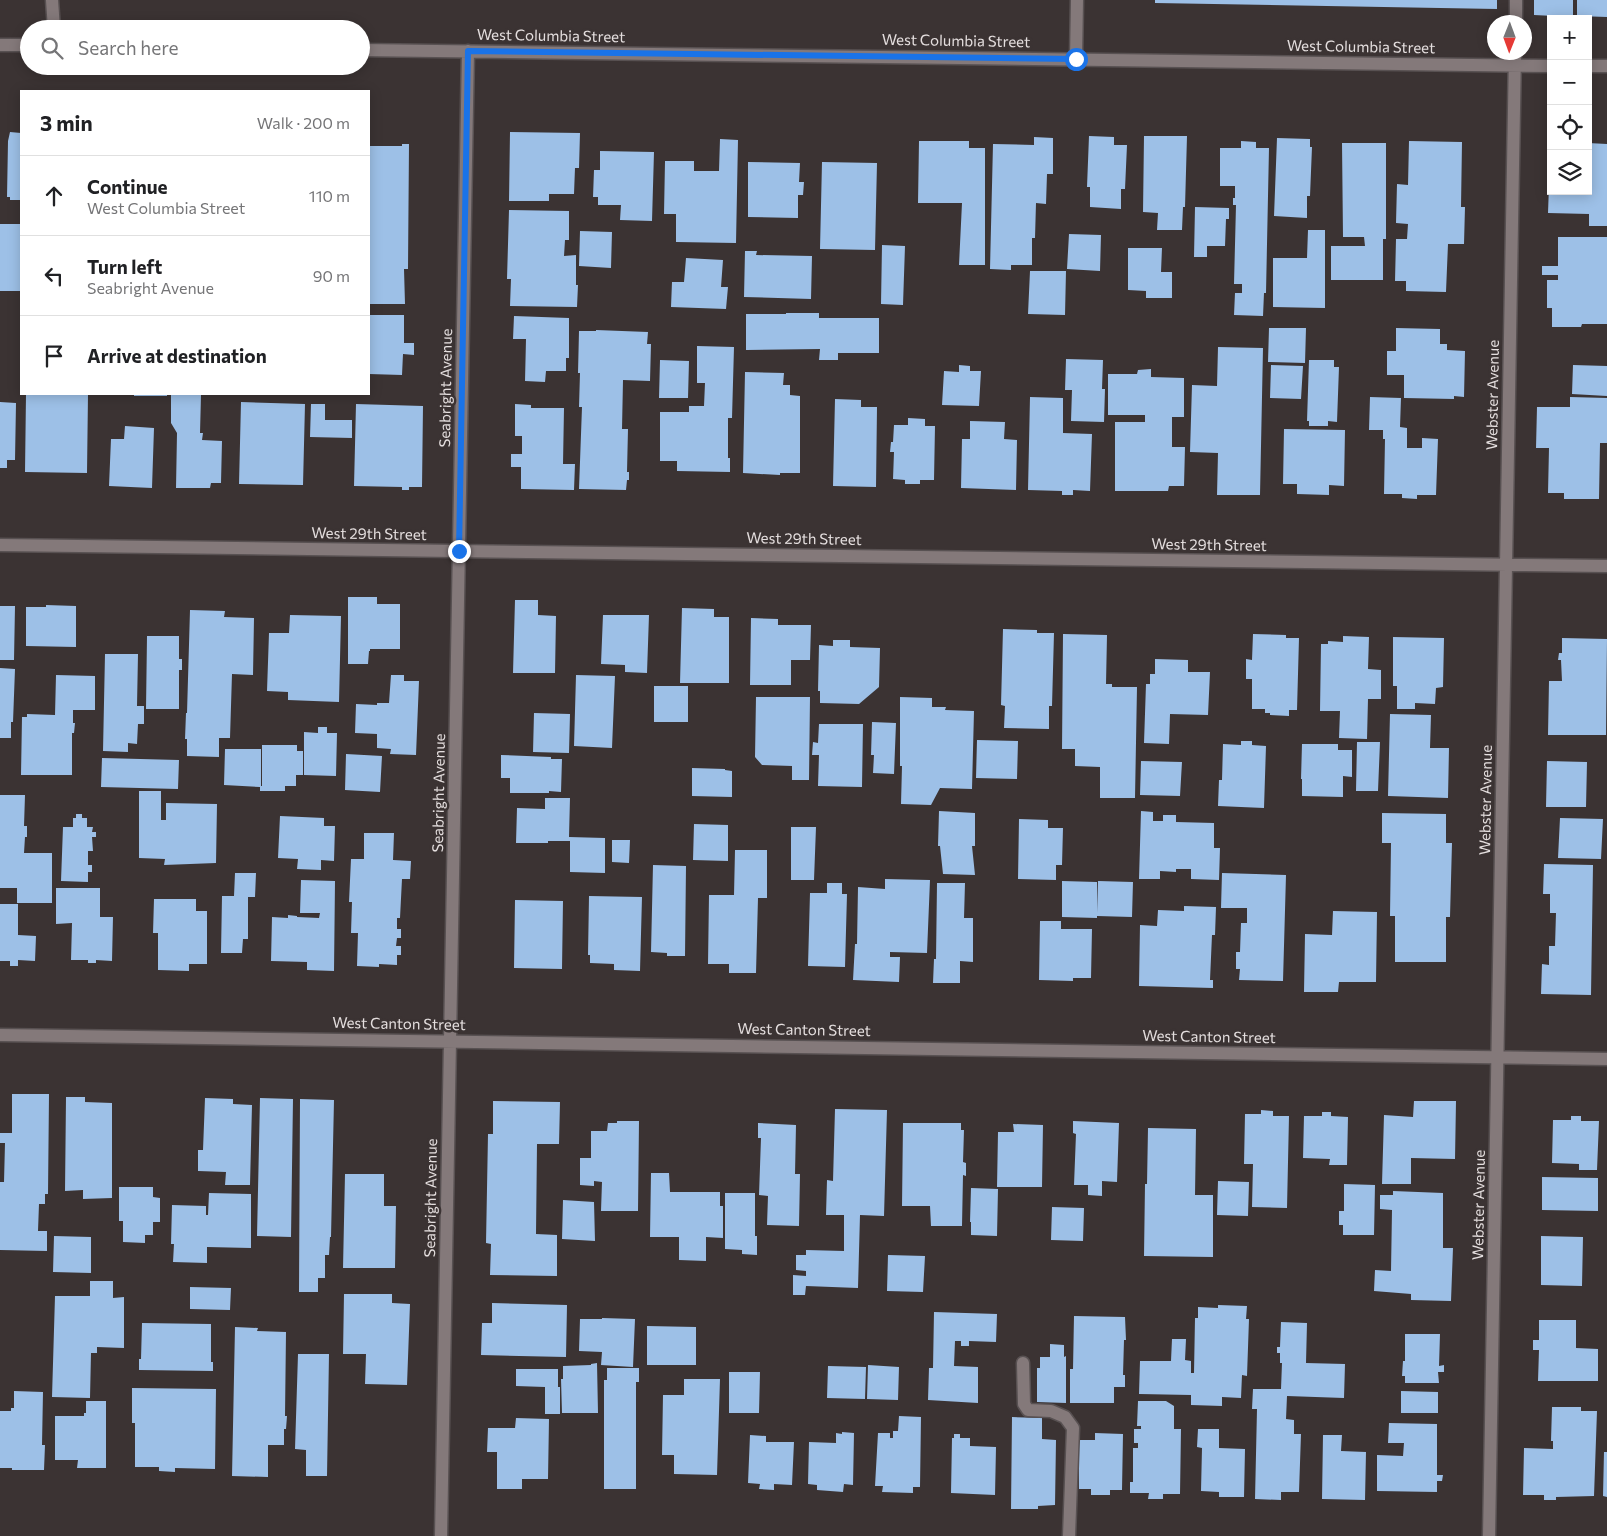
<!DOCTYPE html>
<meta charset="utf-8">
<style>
body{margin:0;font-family:Commissioner,sans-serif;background:#f6f6f6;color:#202124}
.controls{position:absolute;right:15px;top:15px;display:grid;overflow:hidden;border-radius:0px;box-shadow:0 2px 12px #0003}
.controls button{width:45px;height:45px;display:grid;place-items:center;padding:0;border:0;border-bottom:1px solid #e0e0e0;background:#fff;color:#202124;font:25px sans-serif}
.compass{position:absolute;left:1487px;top:15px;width:45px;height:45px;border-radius:50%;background:#fff;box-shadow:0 2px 12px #0003;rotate:181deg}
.stop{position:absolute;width:15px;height:15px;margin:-11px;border:4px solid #1a73e8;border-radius:50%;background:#fff}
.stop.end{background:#1a73e8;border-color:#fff;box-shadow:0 1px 5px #0008}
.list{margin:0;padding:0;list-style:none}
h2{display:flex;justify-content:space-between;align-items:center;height:65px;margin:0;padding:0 20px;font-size:21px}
h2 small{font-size:16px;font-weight:400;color:#757577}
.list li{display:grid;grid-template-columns:32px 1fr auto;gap:15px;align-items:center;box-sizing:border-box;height:80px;padding:0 20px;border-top:1px solid #e0e0e0}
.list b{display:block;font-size:19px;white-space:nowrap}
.list p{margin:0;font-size:16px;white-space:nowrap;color:#757577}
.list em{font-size:16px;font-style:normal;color:#757577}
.icon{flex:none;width:28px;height:28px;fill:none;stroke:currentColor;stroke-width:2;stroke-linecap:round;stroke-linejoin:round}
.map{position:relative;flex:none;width:1607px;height:1536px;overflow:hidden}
.search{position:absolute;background:#fff;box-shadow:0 2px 12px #0003;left:20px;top:20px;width:350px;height:55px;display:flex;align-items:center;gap:12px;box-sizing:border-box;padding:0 18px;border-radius:28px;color:#757577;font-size:19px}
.panel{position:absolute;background:#fff;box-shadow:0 2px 12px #0003;left:20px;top:90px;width:350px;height:305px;border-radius:0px}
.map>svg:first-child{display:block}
.building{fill:#9dc0e7}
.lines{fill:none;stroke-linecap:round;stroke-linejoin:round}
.minor-casing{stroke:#585152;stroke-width:15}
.minor{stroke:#84797a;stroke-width:12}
.route{stroke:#1a73e8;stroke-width:6}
.labels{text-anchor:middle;stroke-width:5;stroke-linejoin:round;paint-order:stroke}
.street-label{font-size:15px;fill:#e4dede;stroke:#3b3333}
</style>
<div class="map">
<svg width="1607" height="1536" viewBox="0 0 1607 1536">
<rect width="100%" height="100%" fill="#3b3333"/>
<path class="building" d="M1155,0H1497V9L1155,3Z
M1534,0H1573V17L1534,15Z
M1577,0H1607V17L1577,16Z
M10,132L21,133V200H10V197H7L8,141Z
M510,132L580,133L579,168H575L574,194H549V201H509Z
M1089,136L1114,137V145H1127L1125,189H1121V209L1090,207V187H1087Z
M1144,136H1187L1185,207H1183L1182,230H1157L1158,213L1143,212Z
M1034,137L1053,138V174H1047L1046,204L1036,203L1035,238H1032V265H1011V270L990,269L993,144L1034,145Z
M1277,138L1310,139V147H1312L1310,196H1307V218L1274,216Z
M720,139L738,140L736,243L676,242V214H664L665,161H694V171H719Z
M919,141H969V148H985V265H959L962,203H918Z
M1241,141L1256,142V148H1269L1266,293H1264L1263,316L1234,315L1235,293H1242V284H1234L1236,205H1233V198H1235V186H1220V148H1241Z
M1409,141L1462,142L1461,207H1465L1464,244H1448L1446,292L1406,291V281H1395L1396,239H1407L1408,224L1396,223L1397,184L1408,185Z
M1342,143H1386V239H1383V280H1331V246H1365L1364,237H1343Z
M1588,143L1607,144V226H1589V214L1548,213L1549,185H1551V191H1588Z
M402,144H409L408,269H404L405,304H369V146H402Z
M600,151L654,152L652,221L620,220L621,205H598V197H593L594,170H600Z
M748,162L800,163L799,182H804L803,195H798V218L748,217Z
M822,162L877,163L875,250L820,249Z
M1195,207L1229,208V219H1226L1225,246H1207V257H1194Z
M509,210L569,211V240H565L564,256L576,255V285H578L577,307L510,306L511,279H507Z
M0,224H21V291H0Z
M1308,230H1325V308L1273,307V258H1307Z
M580,231L612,232L611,268L579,266Z
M1069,234L1101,235L1100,271L1067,269Z
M1558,237H1607V324H1582L1581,327H1552V308H1547V280H1558V275H1542V266H1558Z
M882,245L905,246L903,305L881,304Z
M1128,248H1162L1161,272H1172V298H1146V291L1128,290Z
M745,251H757L756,255L812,256L811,299L744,297Z
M686,258L723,260L721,287H728L726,309L671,307L672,282H684Z
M1030,271H1066L1065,315L1028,314Z
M786,313H819V318H879V353H838V360H819L820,349L746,350V314H786Z
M369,315H404V343H414V355L403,354L402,375L369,374Z
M514,316L569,318V358H566V371H546L545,382L525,381L526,339H513Z
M1269,328H1306L1305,363L1268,362Z
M1396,328L1440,329V344H1447V350L1465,351L1464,397L1454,396V399L1404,398V375H1387V351H1396Z
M596,330L648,332L647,344H651L650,381L623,380L622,429H628L627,472H629V480H627L626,490L579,489L582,407H579L580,373H578L579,331H596Z
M697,346L734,347L732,418H728V458H730V472L677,471V461H660V412H689V406H704L705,383H697Z
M1218,347L1263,348L1260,495H1217L1218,453L1190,452L1192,385L1217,386Z
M1066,359L1103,360L1102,389H1105L1104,422L1071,421L1072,390H1065Z
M660,360L689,361L688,398H659Z
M1309,360H1334V367H1339L1337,422L1328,421V426H1309V421H1307Z
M959,365L970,366V371H981L979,406L942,405L944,371L959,372Z
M1271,365L1303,366L1301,399L1270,398Z
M1573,365L1607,366V396L1572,394Z
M1151,369V377L1184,378V417H1172V447H1185L1184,486H1169L1168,491H1115V422H1145V415H1108V374H1137L1138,370Z
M745,372L784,373L783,385H790V395L800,396V473H780V475L743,473Z
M26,394H88L87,473L25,472Z
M134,394H167V396H134Z
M171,394H198V395H201L200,433H203L202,440L222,441L221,483H211L210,488H176L177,433L171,423Z
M1030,397L1063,398V433L1092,434L1090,491L1073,490V495H1062V491L1028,490Z
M1370,397L1401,398L1400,427L1407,428V448H1422V438L1438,439L1436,495H1417V499L1402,498V494H1384L1385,439H1383V430H1369Z
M1570,397L1607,398V443H1600L1599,499H1564V493H1548L1549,448H1536L1537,407H1570Z
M835,399L861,400V407H877L876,487L833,486Z
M0,402L16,403L15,460H7V468H0Z
M241,402L305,404L303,485L239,484Z
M311,404H325V420H352V438L310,437Z
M356,404L423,406L422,487H409V490H402V487L354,486Z
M515,404L531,405V408H564L563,464H575L574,490L521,489V467H511V454H522V436H515Z
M908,418L925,419V426H935L934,480H920V484H905V480L893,479L894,452H890L891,442H893L894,425H908Z
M970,421L1005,422L1004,439L1017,440L1016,490L961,488L962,439H970Z
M125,426L154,428L152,488L109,486L111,439H124Z
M1284,429L1345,430L1344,486L1329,485V495L1297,494V484H1283Z
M348,597H377V604H400V649H370V651H369L368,664H348Z
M515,600H538V615L556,616L555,673H513Z
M46,605L76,606V647L26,646V607H46Z
M0,606H15L14,660H0Z
M682,608L714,609V617H729V683H680Z
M190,610L225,611L224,617L254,618L253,675L232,674L230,738H219V757L187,756V739H185L186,713H187Z
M290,615L341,616L339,702L288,700V692L267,691L269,633H289Z
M603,615H649L647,673L625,672V665L601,664Z
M751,618L778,619V625H811L810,660H791V685H750Z
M1003,629L1037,630V633H1054L1052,706H1049V729L1004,728L1005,706L1001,705Z
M1063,634L1107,635L1106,684H1112V687H1137L1135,798H1100V767L1075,766V749H1062Z
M1253,634L1286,635V638H1299L1297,710H1289V716L1270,715V713H1265V709H1252V679H1246V659L1252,660Z
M147,636H179V659H182V670H179V709H146Z
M1343,636L1369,637L1368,669L1381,670V699H1368L1367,739L1339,738L1340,711H1320L1321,644H1328V641L1343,642Z
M1393,637L1444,638L1443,687L1436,688L1435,704L1415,703V709H1397V686H1393Z
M1562,638L1607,639L1606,735H1548L1549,681H1562L1561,660H1558L1559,653H1562Z
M833,640H850V647L880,648L879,687L859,704L820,703V691H818L819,645L833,646Z
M105,654H138L137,706H144V724H138L137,744L128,743V752L103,751Z
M1155,659L1188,660V672H1210L1208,715L1170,714L1169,744L1144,743L1146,684H1150V674H1155Z
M0,668L15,669L13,722H11V738H0Z
M56,675L95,676V710H73V723H75L74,733H72V775H21L22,717H27V714L55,715Z
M391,675H404V681H419L416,755L390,754L391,749L377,748V734L355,733L356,704L377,705V703H389Z
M576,675L615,676L612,748L574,746Z
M654,686H688V722H654Z
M756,697H810L809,780H792V766L762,765L755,757Z
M900,697L932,698V707H946L945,710L974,711L972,789L940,788L931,805L901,804L902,766H900Z
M534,713L570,714L569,753L533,752Z
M1390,714L1431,715L1430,748H1449L1448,798L1388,796Z
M872,722L896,723L894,774L873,773L874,755H871Z
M819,724H863L862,787L818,786L819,755H812L813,742L818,743Z
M318,727H327V733H337L336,776L304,775V732L318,733Z
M977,740L1018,741L1017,779L976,778Z
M1241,741H1252V745L1266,746L1264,808L1218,806L1219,780H1222L1223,744L1241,745Z
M1357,742H1380L1378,791H1356Z
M1302,744H1338V750H1352V777L1343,776V797L1302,796V779H1301Z
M262,745H297V751H303V775H296V786H285V791H260V787L224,785L225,749H261V786H262Z
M346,754L382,756L380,792L345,790Z
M501,755L551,757V759H562L561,792L549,791V793H510V778H501Z
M102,758L179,760L178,789L101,787Z
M1141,761L1182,762L1180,796L1140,795Z
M1547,761L1587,762L1586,807H1546Z
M692,768L725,769V770L732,771V797L692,796Z
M139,791H161V820H166V803L217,804L216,863L164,865L165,859L139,858Z
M0,795H25L24,826H27V837H25L24,853H52V903H17V888H0Z
M545,798H570L569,837L605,838V873L570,872V841H548V843H516L517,808L545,809Z
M939,811L975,813V846H972L975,875L943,874L940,846H938Z
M1141,811L1153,812V821H1163V815H1176V822L1214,823V848H1220L1219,880L1191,879V869H1176V872L1160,871V879H1139Z
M1382,813L1446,814V843H1452L1450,917H1446V962H1395V916H1390L1391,843H1382Z
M76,814H82V818H87V827H93L92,832H96V837H92L93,851H88V865H92V872H88V882L61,881L63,827H73V818H76Z
M280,816L324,818V826H335L334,861L321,860V870L297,869L298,859L278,858Z
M1560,818L1603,819L1601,859L1558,858Z
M1019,819L1048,820V828H1063L1062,865H1056V880L1018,879Z
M694,824L728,825V861L693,860Z
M791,827H816L814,880H791Z
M364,833H394L393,860L411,861L410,879H402L400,918H397V929H401V938H397L396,946H401V955H397V965L379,964V967L357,966L358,933H351L352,902H349L351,859H364Z
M612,840H630L629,863L612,862Z
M735,850H767V898H758L756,973H729V964H708L709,895H734Z
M1544,864L1593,865L1591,995L1541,994L1542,964L1549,965V946H1555L1556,913H1550V894H1543Z
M653,865L686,866L685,956H667V953L651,952Z
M235,873H256L255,897H248V939H243L242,953H221L222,896H234Z
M1222,873L1286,875L1283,981L1239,980L1240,969H1236V952H1240L1241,923H1247V908H1221Z
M885,879L930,880L927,953L890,952V957H900L899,982L853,980L855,944H857L858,887L885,889Z
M301,880L335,881L334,971L307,970V962L271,961L272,917L288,918V915L297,916V917L319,918L320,913H300Z
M1062,881L1097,882V913L1098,881L1133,882L1132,917L1097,916V918L1062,917Z
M827,883H842V894H847L845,967L808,966L810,893H827Z
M937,883H965L964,918H973V962L960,961V983H933L934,959H936Z
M56,888H100V917H113L112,961L96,960V963H88V960H71L72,923L56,924Z
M589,896L642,897L640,971L614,970V964L590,963V955H588Z
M154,899H196V911H207V964H189V971L158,970V933H153Z
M515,900L563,901L562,969L514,968Z
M0,904H18V935L36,936L35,961L18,960V966H10V961H0Z
M1184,906L1216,907L1215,935H1212L1210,980H1213V988L1139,986L1140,925L1157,926L1158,910L1184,911Z
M1333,911L1377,912L1376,982H1339L1338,992H1304L1305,934L1332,935Z
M1040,921H1061V929H1092L1091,978H1073V981L1039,980Z
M12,1094H49L48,1194H45V1204H39L38,1231H47V1251L0,1250V1182H4L5,1143H0V1133H12Z
M66,1097H85V1102L112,1103V1198L83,1199V1190L65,1191Z
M205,1098L233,1099V1104L252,1105L250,1185H225L226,1172L198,1171V1150H203Z
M260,1098L293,1099L291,1237L257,1236Z
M300,1099L334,1100L331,1237H330L329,1255H325V1278H318V1292H299Z
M493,1101L560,1102L559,1144H537L536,1234L557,1235V1276L490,1275L491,1244L486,1243L488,1134H493Z
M1414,1101H1456L1455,1159L1411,1158V1184H1382L1384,1115L1413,1117Z
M835,1109L887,1110L884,1216L860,1215L858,1288L806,1286L805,1295H793V1275L806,1276V1271L796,1270V1255H806V1250L844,1251V1215H826L827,1180L833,1181Z
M1261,1110L1273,1111V1116H1289L1287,1208L1252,1207L1253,1164H1244L1245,1114H1261Z
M1322,1112H1331V1116L1348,1117L1347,1165H1329L1330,1159L1303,1158L1304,1116H1322Z
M1571,1116H1581V1121H1599L1597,1170H1579V1164L1552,1163L1553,1120H1571Z
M617,1121H639L638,1211H601L602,1182L594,1181V1186L580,1185V1158H591V1131H607L608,1123H617Z
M1073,1121L1119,1123L1117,1182L1102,1181V1196L1088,1195V1185H1074L1076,1134L1073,1133Z
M758,1123L796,1125L795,1174H800L799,1226L767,1225L768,1196L759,1195L761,1138H758Z
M903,1123H961V1130H964L963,1162L966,1163V1176L963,1175L962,1226H931L930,1206H902Z
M1013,1124L1043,1125L1042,1187H997L998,1132H1014Z
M1148,1128L1196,1129L1195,1195H1213V1257L1144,1256L1145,1184H1147Z
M651,1173H669L670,1192H720V1206H723V1238L706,1237V1261L679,1260V1237H650Z
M345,1174H384V1206H396L395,1268H343Z
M1542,1177L1598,1178V1211L1542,1210Z
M1218,1181L1249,1182L1248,1216L1217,1215Z
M1344,1184L1375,1185L1374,1235H1343V1225H1339V1211H1344Z
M119,1187H153V1197L160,1198V1222H153V1235H145V1243L123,1242V1221H119Z
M971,1188L998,1189L997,1236L971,1235V1222H970Z
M1393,1191L1443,1193V1248H1453L1451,1301L1411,1300V1294L1374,1291L1375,1270L1391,1271L1392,1210L1380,1209V1195H1393Z
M209,1193L251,1194V1248L207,1247V1263L173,1262L174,1244H171L172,1205L206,1206V1215H208Z
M725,1193H755V1236H757V1255L742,1254V1250L725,1249Z
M563,1200L594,1202L595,1241L562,1239Z
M1052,1207L1084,1208L1083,1241L1051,1240Z
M54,1236L91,1237V1273L53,1272Z
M1541,1236L1583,1237L1582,1286L1541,1285Z
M888,1255L925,1256L923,1292L887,1291Z
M90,1281H113V1298L124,1297V1348L97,1347V1353H91L90,1398L52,1397L55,1296H90Z
M190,1287L231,1288L230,1310L190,1309Z
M344,1294H392V1303L410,1304L407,1385L365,1384L366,1354H343Z
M492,1303L567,1305L566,1357L481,1355L482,1323H492Z
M1218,1305L1247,1306L1246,1319H1249L1247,1376L1242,1375L1241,1398L1222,1397V1406L1191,1405V1395L1139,1394L1140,1361H1171L1172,1339H1186L1185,1360L1191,1361V1373H1194L1195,1318H1198V1307L1218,1308Z
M934,1312L997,1314L996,1342L969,1341V1346H961V1341H955L954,1366L978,1367V1403L928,1400L929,1368H933Z
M1074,1316L1125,1317L1126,1340H1124L1123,1375H1125V1387H1114V1403H1070V1369H1073Z
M602,1318L635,1319L633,1367L601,1365L602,1352L579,1351L580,1319H602Z
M1539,1320H1576V1348L1598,1349V1381H1538L1539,1350H1533V1340H1539Z
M1281,1322L1307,1323L1306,1363L1345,1364L1344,1398L1287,1396L1286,1419L1294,1420V1434H1301L1299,1492H1281V1500L1255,1499L1257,1409H1252L1253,1389H1281L1282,1363H1280V1353H1277V1347H1280Z
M142,1323L211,1324V1362H213V1371L139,1370V1359H141Z
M647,1326L696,1327V1365H647Z
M235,1327L258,1328L257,1331L286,1332L285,1416H287L286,1429H284V1445H268V1477L232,1476Z
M1405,1334H1440L1439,1366L1444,1365V1372H1438L1439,1383H1405V1376H1402L1403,1361H1405Z
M1050,1344L1064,1345V1357L1066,1356V1403L1037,1402V1368H1040V1357H1050Z
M298,1354H329L327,1476H306V1450L295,1449Z
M597,1363L598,1413H562L561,1379H563V1366L591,1365V1364Z
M868,1365L899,1367L898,1400L867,1399Z
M828,1366L866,1367L865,1399L827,1398Z
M607,1368H639V1382H636V1489H604V1380H607Z
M516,1369H558V1387H560V1414H545V1387L516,1386Z
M729,1372H760L759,1413H729Z
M684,1379H720L717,1475L674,1474V1455H662L663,1395H684Z
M132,1388L216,1389L215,1469L175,1468V1472L159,1471V1467H135V1423H132Z
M14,1391L43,1392L42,1445H45L44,1470H12V1468H0V1411H11V1408H14Z
M1401,1391L1438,1392V1413H1401Z
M86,1401H106V1468H77L78,1460H55V1416H84V1413H86Z
M1138,1401H1166L1174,1406V1429H1181L1180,1494H1163V1499H1148L1149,1493H1130V1482H1133V1448H1138V1443H1134V1429H1141V1426H1137Z
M1552,1407H1581V1411H1597L1594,1496L1556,1497V1500H1544V1495H1523L1524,1448L1553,1449V1441H1551Z
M899,1416L921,1417L920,1487H913V1493L882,1492L883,1486H875L878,1433H890V1438H893V1431H898Z
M1012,1417L1042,1418V1439L1056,1440L1055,1505L1038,1506V1509H1011Z
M516,1418L549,1419L548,1479H522V1489H497V1452H487L488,1428H515Z
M1389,1423L1437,1424V1475H1443L1442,1481H1437V1492L1377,1491V1455L1403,1456L1404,1443H1388Z
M1198,1429H1219V1448L1245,1449L1244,1497H1219V1492L1201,1491L1202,1448L1197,1447Z
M842,1432L854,1433L853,1485L844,1484L843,1492L817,1490V1485L808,1484L809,1442L836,1443V1433L842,1434Z
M1095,1433L1123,1434L1122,1490H1110V1495H1091V1489H1079V1440H1095Z
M954,1434H960V1438H970V1446L996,1447L995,1495L951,1493L952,1438H954Z
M750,1435L766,1436V1442H794L792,1485L774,1484V1490L759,1489L760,1484L748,1483Z
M1323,1435H1342L1341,1451L1366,1452L1365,1500L1322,1499Z
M1604,1452H1607V1497L1603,1496Z"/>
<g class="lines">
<g class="minor-casing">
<path id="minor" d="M52,0L54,29
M1516,0V22
M0,45H29
M361,50L1551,66
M1076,59L1077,0
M1588,66H1607
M0,545L1607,566
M0,1035L1607,1059
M1023,1363L1024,1404L1028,1410L1051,1411L1065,1417L1073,1428L1069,1536
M441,1536L468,51
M1489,1536L1515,52"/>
</g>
<use href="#minor" class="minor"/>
</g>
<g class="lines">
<path class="route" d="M459,551L468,51L1076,59"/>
</g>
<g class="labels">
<g class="street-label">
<text transform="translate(551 36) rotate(1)" y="5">West Columbia Street</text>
<text transform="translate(956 41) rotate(1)" y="5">West Columbia Street</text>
<text transform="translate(1361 47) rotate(1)" y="5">West Columbia Street</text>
<text transform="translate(446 388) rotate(-89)" y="5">Seabright Avenue</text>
<text transform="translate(1493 395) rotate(-89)" y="5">Webster Avenue</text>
<text transform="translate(369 534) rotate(1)" y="5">West 29th Street</text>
<text transform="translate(804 539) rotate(1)" y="5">West 29th Street</text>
<text transform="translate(1209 545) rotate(1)" y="5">West 29th Street</text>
<text transform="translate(439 793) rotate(-89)" y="5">Seabright Avenue</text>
<text transform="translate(1486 800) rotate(-89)" y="5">Webster Avenue</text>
<text transform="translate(399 1024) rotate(1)" y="5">West Canton Street</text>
<text transform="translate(804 1030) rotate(1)" y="5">West Canton Street</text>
<text transform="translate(1209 1037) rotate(1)" y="5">West Canton Street</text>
<text transform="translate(431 1198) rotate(-89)" y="5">Seabright Avenue</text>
<text transform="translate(1479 1205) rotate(-89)" y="5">Webster Avenue</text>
</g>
</g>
</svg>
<div class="controls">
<button>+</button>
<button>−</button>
<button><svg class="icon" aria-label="locate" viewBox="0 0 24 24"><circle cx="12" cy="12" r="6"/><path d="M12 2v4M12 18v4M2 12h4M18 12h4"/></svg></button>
<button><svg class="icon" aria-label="layers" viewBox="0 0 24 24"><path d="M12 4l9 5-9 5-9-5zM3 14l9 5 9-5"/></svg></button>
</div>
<svg class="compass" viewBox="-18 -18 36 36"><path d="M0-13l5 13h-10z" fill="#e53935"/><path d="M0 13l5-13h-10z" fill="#757577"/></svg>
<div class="stop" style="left:1076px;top:59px"></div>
<div class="stop end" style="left:459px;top:551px"></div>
<div class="search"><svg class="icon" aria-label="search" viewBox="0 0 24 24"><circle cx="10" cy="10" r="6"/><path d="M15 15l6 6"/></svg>Search here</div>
<section class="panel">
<h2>3 min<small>Walk · 200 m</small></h2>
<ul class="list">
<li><svg class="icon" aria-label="ahead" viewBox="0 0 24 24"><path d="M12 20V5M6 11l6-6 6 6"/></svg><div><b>Continue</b><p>West Columbia Street</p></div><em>110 m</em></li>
<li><svg class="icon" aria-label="left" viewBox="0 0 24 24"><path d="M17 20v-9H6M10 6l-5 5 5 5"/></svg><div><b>Turn left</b><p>Seabright Avenue</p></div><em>90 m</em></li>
<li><svg class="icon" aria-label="arrive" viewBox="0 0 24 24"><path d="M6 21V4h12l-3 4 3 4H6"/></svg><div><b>Arrive at destination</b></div></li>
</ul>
</section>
</div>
